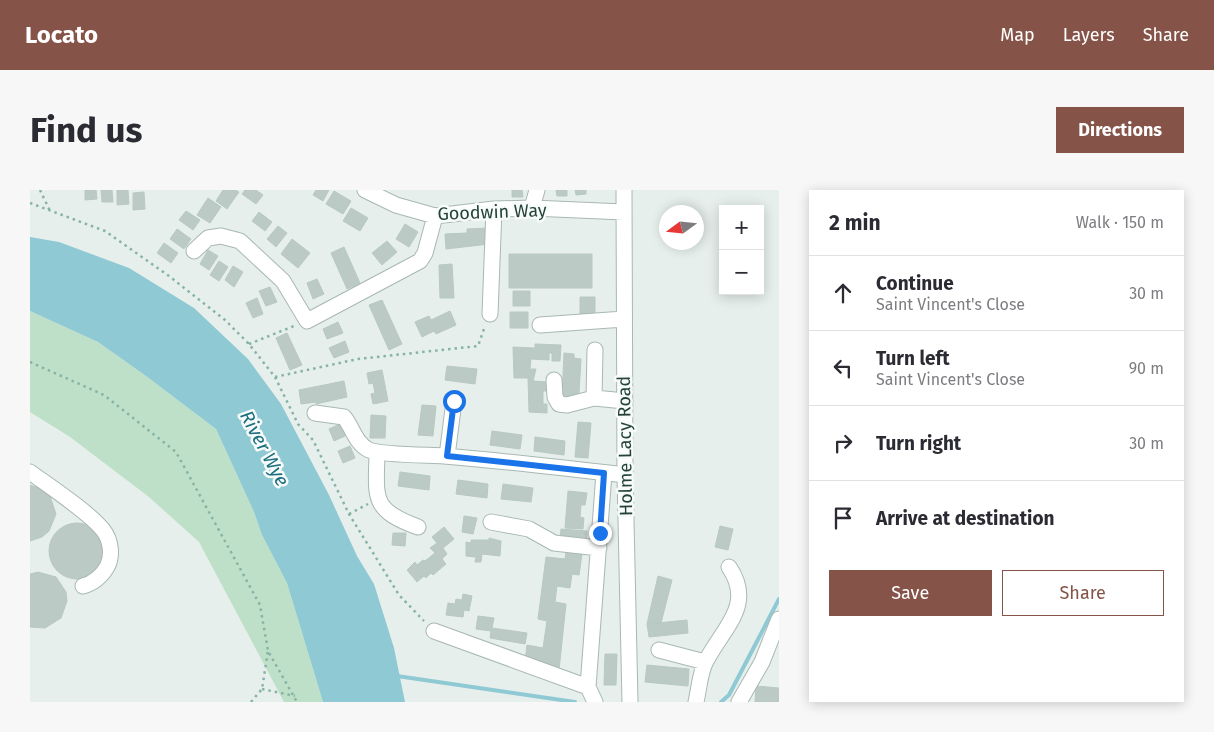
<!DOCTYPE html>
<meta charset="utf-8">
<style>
body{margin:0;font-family:"Fira Sans",sans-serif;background:#f7f7f7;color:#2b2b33}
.controls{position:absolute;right:15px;top:15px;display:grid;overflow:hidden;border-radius:0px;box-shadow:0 2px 12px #0003}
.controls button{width:45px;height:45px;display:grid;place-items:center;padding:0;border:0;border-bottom:1px solid #e1e1e2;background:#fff;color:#2b2b33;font:25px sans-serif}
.compass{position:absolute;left:629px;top:15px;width:45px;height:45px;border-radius:50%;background:#fff;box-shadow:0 2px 12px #0003;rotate:255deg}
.stop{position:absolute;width:15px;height:15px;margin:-11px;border:4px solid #1a73e8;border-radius:50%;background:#fff}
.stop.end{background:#1a73e8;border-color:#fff;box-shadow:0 1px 5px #0008}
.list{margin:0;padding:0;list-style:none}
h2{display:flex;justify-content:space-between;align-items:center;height:65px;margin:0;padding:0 20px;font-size:21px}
h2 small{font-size:16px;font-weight:400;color:#7c7c81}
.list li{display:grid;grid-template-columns:32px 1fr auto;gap:15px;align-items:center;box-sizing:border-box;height:75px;padding:0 20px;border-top:1px solid #e1e1e2}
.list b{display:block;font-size:19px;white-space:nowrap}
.list p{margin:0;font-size:16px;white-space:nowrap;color:#7c7c81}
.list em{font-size:16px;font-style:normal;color:#7c7c81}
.actions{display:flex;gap:10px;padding:15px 20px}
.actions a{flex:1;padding:11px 0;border:1px solid #855347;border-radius:0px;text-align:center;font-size:18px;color:#855347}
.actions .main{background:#855347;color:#fff}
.icon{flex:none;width:28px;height:28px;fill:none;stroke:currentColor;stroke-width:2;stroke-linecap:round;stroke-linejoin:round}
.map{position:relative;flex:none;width:749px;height:512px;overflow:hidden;border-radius:0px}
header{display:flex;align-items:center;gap:30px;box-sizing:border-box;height:70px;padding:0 25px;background:#855347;color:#fff}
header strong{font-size:24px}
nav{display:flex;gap:28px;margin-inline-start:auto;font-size:18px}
.intro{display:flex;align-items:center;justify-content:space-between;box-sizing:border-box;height:120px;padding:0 30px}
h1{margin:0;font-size:35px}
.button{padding:12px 22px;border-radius:0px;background:#855347;color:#fff;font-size:18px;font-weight:700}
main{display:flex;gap:30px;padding:0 30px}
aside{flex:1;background:#fff;border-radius:0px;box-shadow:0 2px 12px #0003}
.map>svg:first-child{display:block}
.green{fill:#bfe0c8}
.water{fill:#8ec9d4}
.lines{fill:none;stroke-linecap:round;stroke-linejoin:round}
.stream{stroke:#8ec9d4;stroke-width:4}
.building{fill:#bbcac4;stroke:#b8c9c2}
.minor-casing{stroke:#a8b8b2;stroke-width:17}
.path{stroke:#86b3a5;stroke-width:2.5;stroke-dasharray:2.5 4;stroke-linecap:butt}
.minor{stroke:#fff;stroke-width:15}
.route{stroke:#1a73e8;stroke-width:6}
.labels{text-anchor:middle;stroke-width:5;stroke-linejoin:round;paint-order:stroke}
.street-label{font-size:18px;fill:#24423a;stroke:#f7fbf9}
.water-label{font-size:19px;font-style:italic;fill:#1c6f80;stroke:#f7fbf9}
</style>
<header>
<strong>Locato</strong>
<nav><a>Map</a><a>Layers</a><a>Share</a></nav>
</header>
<div class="intro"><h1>Find us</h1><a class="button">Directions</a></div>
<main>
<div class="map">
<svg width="749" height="512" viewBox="0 0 749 512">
<rect width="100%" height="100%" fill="#e6efeb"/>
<path class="green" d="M0,121L68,152L116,186L186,239L224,322L232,345L257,393L293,512H254L169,352L119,307L40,247L0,222Z"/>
<path class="water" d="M0,47L29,52L99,78L164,118L218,169L251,214L299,305L327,366L344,394L364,458L375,512H293L257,393L232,345L224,322L186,239L116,186L68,152L0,121Z"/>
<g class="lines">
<path class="stream" d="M367,486L545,512
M691,512L699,505L749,409"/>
</g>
<path class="building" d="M55,0H66L67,9L55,10Z
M71,0H82L83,12H72Z
M87,0H98L99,14L87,15Z
M193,0H205L209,2L197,19L186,11Z
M215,0H226L233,5L226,14L212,4Z
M286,0H299L293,11L283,5Z
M482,0H492L493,7H482Z
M526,0H537V6H527Z
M545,0H556V4L546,5Z
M304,1L321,11L313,24L296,14Z
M114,2L115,19L103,20V3Z
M178,8L191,17L180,33L167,25Z
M321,18L338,28L330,41L313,31Z
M156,21L170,30L163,40L149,30Z
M229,22L242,32L235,41L222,31Z
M375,34L388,42L379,57L366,49Z
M248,36L257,43L246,57L237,49Z
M458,38L459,54L416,59L415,44L437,43V39Z
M147,39L161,49L154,59L140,49Z
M262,49L280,63L268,78L251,64Z
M357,51L367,62L352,75L342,63Z
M134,53L148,63L141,73L127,63Z
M314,57L330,93L317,99L301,63Z
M178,60L188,66L179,80L170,74Z
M479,64H562V98H479Z
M189,71L198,77L189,91L180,85Z
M422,74L424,108H410L409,75Z
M203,76L213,82L204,97L195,90Z
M287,89L294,104L283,109L277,93Z
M240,97L247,112L236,116L229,101Z
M483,101H500V116H483Z
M550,107H565V124H550Z
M227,108L233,124L223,128L216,113Z
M352,110L372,154L359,160L339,115Z
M420,121L426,135L406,144L404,141L392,147L385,132L399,126L401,130Z
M480,122H498V138H480Z
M308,132L313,143L297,149L293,139Z
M257,143L272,175L260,180L246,148Z
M315,151L319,162L304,168L299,158Z
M505,154L531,155L530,171H522V163H519V170L501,169L500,179H506L503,191L518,192L517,201H513V214H517V223L499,222L498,188H484L483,157L505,158Z
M534,163L544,164V168L551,169L549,203H547L546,209L532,208Z
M417,176L447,179L445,194L415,190Z
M352,180L358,211L343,214L341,204L345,203L343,193L339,194L337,183Z
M314,191L317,207L286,214V212L271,214L269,200Z
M392,215L406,216L403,246L388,245Z
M341,225L356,226L355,248H340Z
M548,232L561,233L558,268L545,267Z
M310,234L315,246L304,251L299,239Z
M462,241L492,245L490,259L460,255Z
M505,247L535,251L534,265L504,261Z
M320,256L325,268L313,273L308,261Z
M370,282L400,286L399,300L368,296Z
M428,290L458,294L457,308L426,304Z
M473,294L503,298L501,312L471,309Z
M0,295L14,300L20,306L26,324L19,341L12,347L0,351Z
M538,301L557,303L555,315H551L550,327L554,328L553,339L535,338Z
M434,326L447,328L443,344L432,342Z
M19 361a28 28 0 1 1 56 0a28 28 0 1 1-56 0Z
M690,336L703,339L698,360L685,357Z
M414,337L424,349L413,358L417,364L412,369L416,374L403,385L401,383L396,388L394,386L387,392L377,380L385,372L387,375L393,370L395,371L405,363L400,358L407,353L402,347Z
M531,339L557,341L556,352L530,349Z
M363,343H376L375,356L362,355Z
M459,348L471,351L470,366L452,364L451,372H445L446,367L436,366V352L441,353V350H459Z
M536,362L552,364L549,385L542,384L540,398L527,396L525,412L536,414L529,480L495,471L497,455L513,458L517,431L508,429L516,367L535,369Z
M8,382L26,387L36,402L37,411L31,428L15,438L0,437V384Z
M628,386L642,390L631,433L617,434Z
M433,404L442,406L439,421L434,420L433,427L416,425L418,413L425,414L426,409L432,410Z
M448,426L464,428L462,438L497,443L495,454L460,448L461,441L446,439Z
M657,430L658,443L619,447L617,434Z
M575,464H587L586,495H574Z
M617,475L659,479L658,496L615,492Z
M726,496L749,498V512H725Z"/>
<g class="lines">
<g class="minor-casing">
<path id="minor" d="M335,0L366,15L405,26L464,19L502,18L594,22
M594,0L595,285L600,512
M502,18L507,0
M164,61L178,48L191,46L210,51L253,91L277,131L390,71L395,63L405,26
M460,124L464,19
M510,135L594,129
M524,190L525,207L529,214L537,215L564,208L595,211
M564,208L565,160
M285,223L314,227C323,238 325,253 339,260C351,265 397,265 414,266C474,271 535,278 595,285
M347,263C346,308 341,320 388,337
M417,266L424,211
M0,282C19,296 60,323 73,340C81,350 83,366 77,377C71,387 64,393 53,396
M461,332L499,339L524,353L569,358
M404,441L558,497
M629,460L675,472
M565,512L558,497L574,283
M666,512C669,499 670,482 676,471C693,438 725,415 699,377
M709,512L732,472L749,429"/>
</g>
<path class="path" d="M10,0L20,21
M0,13L75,41L139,86L195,130L219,154L245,187L268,234L283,250L319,324L369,405L394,431
M219,154L264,136
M0,172L74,205L146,262L230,415L238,461L267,512
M245,187L328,169L448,156L455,136
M319,324L338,314
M232,499L265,506
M221,512L232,499L238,461"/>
<use href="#minor" class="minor"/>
</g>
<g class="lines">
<path class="route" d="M424,211L417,266L574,283L570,343"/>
</g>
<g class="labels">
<g class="street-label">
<text transform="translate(462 22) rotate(-2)" y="6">Goodwin Way</text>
<text transform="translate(595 256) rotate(-91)" y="6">Holme Lacy Road</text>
</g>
<g class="water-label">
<text transform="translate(235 258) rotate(62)" y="7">River Wye</text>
</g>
</g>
</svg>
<div class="controls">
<button>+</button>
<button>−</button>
</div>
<svg class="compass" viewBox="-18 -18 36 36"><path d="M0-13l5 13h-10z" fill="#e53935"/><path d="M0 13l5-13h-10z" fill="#7c7c81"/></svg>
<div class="stop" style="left:424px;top:211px"></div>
<div class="stop end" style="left:570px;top:343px"></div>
</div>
<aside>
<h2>2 min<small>Walk · 150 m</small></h2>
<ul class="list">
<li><svg class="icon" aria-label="ahead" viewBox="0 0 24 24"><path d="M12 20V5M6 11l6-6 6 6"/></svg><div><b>Continue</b><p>Saint Vincent's Close</p></div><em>30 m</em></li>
<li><svg class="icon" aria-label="left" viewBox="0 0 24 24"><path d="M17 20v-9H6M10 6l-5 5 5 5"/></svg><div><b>Turn left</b><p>Saint Vincent's Close</p></div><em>90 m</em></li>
<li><svg class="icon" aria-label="right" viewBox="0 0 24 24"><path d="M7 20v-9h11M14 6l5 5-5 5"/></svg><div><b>Turn right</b></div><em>30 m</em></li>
<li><svg class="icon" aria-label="arrive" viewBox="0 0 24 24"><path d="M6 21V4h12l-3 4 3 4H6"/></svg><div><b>Arrive at destination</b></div></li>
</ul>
<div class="actions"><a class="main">Save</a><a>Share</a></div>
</aside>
</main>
